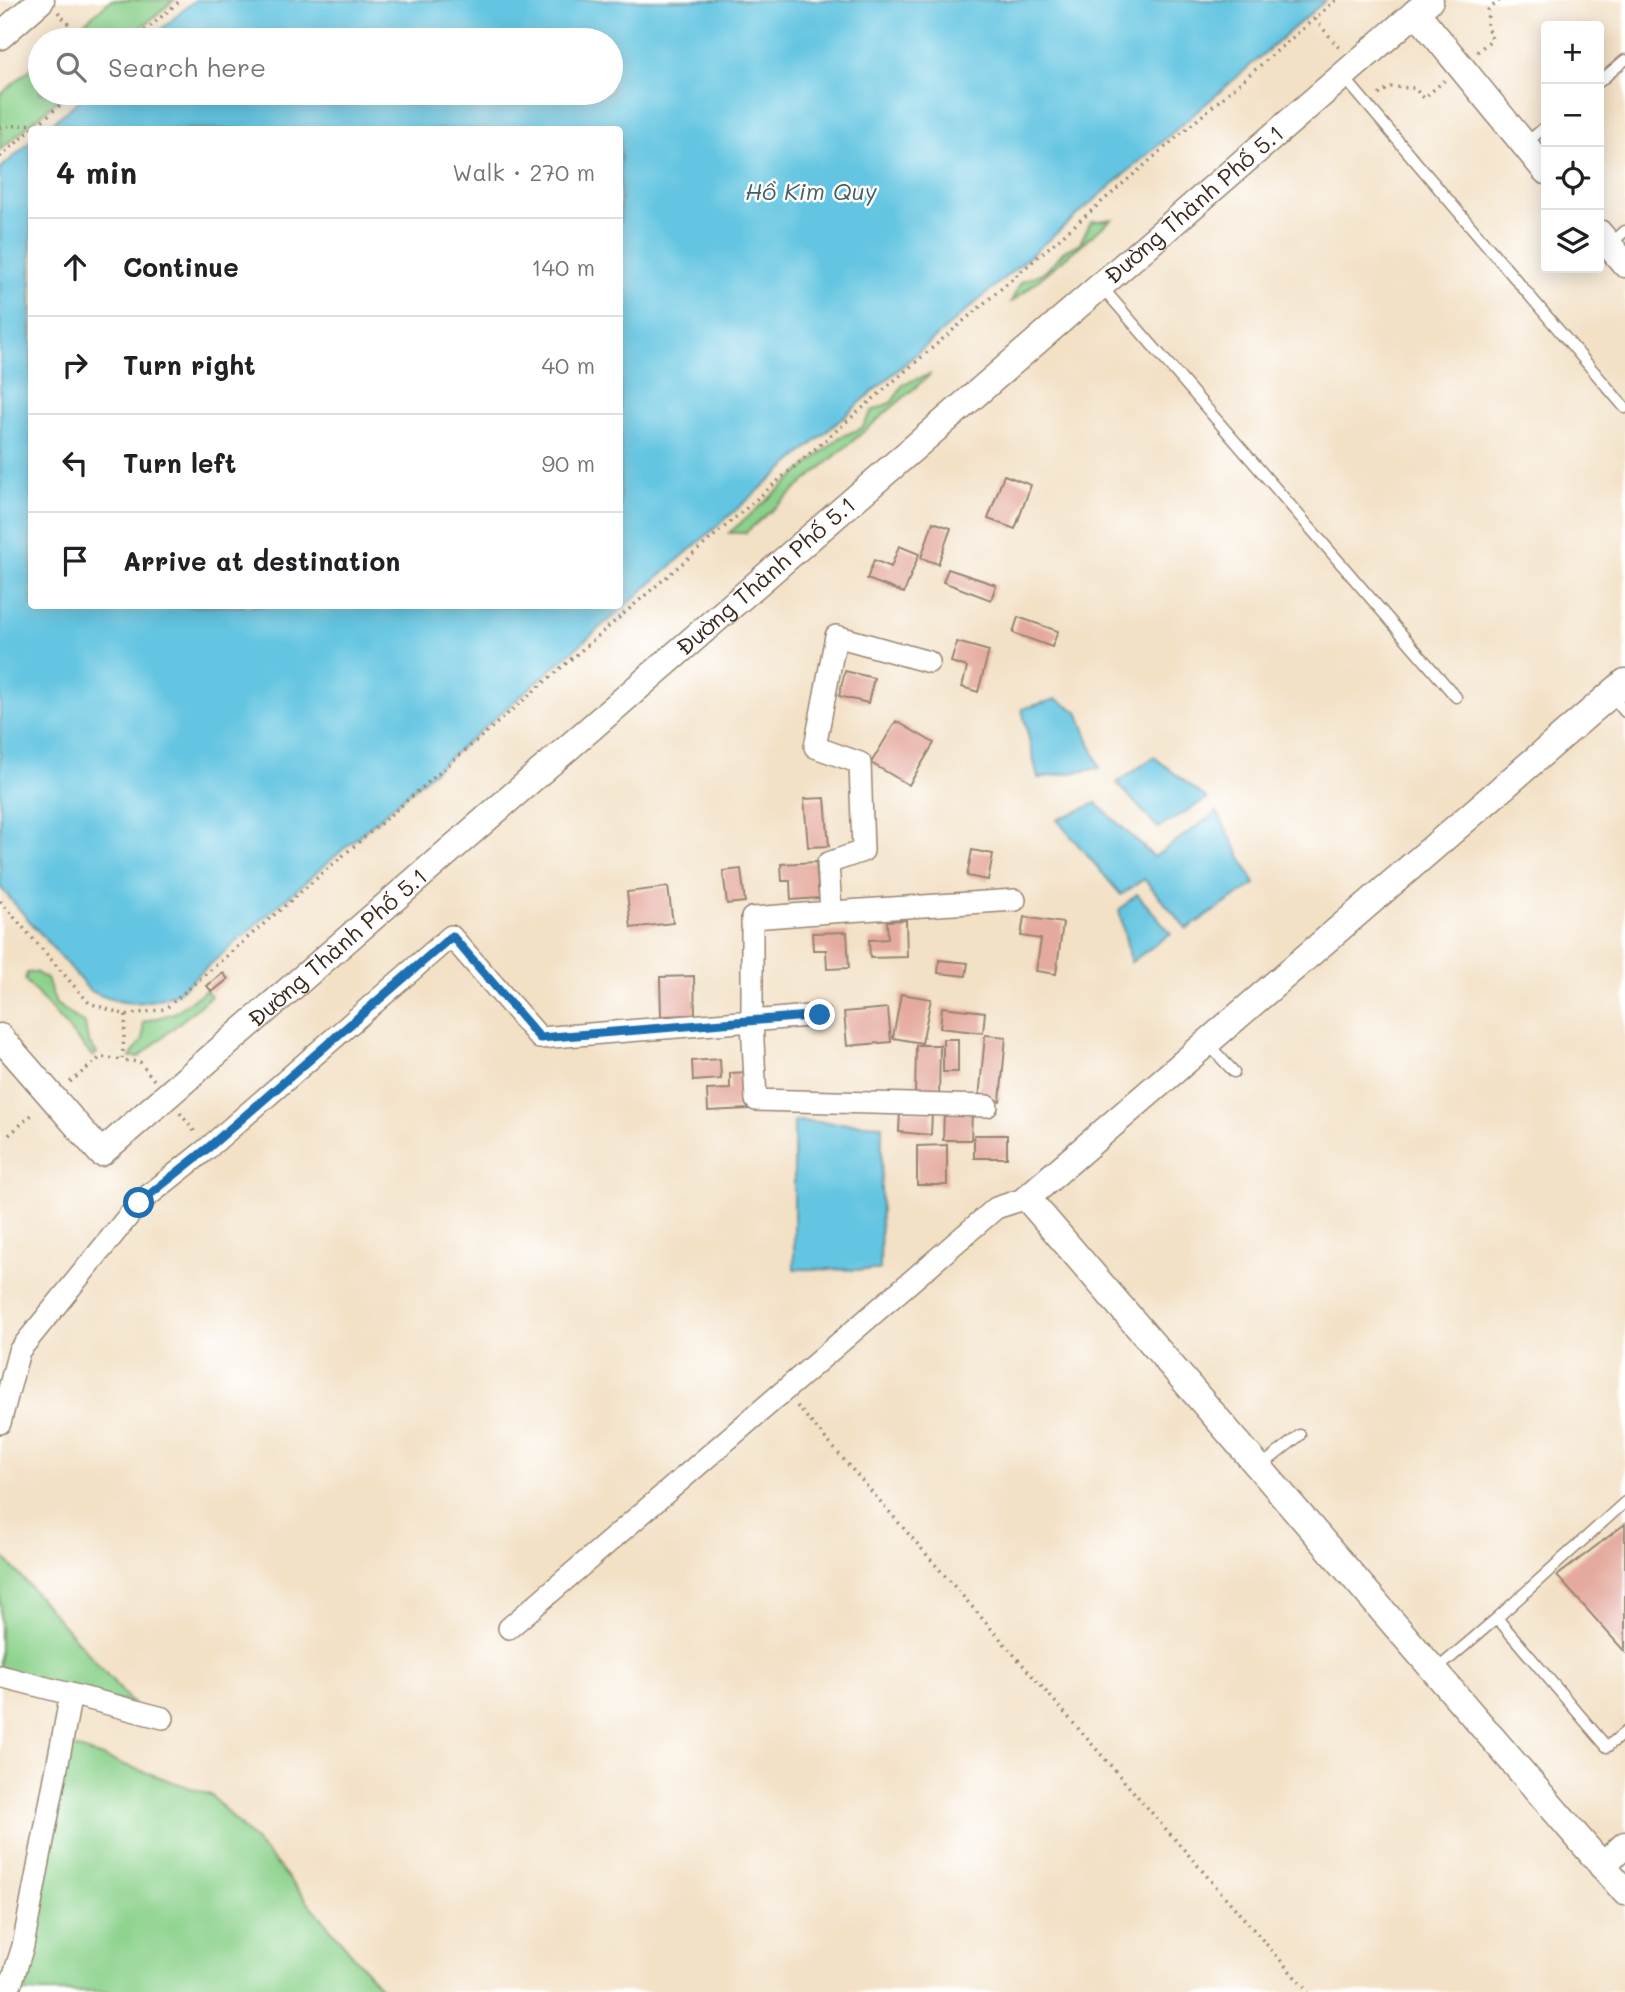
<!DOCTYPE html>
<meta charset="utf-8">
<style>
body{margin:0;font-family:Mali,sans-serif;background:#f2f2f2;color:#202124}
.controls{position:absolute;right:21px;top:21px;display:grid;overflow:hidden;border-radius:7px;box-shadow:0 4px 18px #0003}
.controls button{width:63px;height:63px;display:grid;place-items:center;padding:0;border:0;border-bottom:2px solid #e0e0e0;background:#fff;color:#202124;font:35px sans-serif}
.stop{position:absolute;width:21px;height:21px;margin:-16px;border:5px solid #1f6fb2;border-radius:50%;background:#fff}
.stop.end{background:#1f6fb2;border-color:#fff;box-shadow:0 2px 7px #0008}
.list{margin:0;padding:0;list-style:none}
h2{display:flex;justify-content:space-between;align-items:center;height:91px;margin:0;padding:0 28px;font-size:30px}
h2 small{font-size:23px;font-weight:400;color:#757577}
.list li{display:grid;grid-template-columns:46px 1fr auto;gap:21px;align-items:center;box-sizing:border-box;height:98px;padding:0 28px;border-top:2px solid #e0e0e0}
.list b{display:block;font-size:26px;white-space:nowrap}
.list em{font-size:23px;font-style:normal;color:#757577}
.icon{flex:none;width:38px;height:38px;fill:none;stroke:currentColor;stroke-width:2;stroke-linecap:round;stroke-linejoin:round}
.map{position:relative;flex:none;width:1625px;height:1992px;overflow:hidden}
.search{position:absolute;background:#fff;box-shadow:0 4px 18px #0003;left:28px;top:28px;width:595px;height:77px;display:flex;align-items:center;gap:18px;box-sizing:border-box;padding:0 24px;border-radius:38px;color:#757577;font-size:26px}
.panel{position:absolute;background:#fff;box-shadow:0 4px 18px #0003;left:28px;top:126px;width:595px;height:483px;border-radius:7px}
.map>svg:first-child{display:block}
.green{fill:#8bd18b;stroke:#637e54;stroke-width:2}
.water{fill:#63c5e1;stroke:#4f7880;stroke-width:2}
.building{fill:#e5aa9f}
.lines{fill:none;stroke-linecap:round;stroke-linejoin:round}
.service-casing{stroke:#978672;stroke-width:13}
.minor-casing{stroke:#978672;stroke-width:24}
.tertiary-casing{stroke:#978672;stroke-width:29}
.path{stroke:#978672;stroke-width:3.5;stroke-dasharray:2 5;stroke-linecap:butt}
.service{stroke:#fff;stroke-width:10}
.minor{stroke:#fff;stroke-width:21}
.tertiary{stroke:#fff;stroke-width:26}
.route{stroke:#1f6fb2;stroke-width:9}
.labels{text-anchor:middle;stroke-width:5;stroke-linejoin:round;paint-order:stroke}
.street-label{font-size:23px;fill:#3b2a1e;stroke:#fff}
.water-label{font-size:24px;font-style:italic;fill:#496062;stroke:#fff}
</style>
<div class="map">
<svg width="1625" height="1992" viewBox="0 0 1625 1992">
<rect width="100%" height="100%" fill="#fff"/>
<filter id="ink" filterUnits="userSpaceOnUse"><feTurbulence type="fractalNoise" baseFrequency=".0143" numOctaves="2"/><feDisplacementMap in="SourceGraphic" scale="14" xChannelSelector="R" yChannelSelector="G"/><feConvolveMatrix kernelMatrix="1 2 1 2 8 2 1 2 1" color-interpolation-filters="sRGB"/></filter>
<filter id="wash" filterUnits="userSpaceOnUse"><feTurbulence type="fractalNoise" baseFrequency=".00686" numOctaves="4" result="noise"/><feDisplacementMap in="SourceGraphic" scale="28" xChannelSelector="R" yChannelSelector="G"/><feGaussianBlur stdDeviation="1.57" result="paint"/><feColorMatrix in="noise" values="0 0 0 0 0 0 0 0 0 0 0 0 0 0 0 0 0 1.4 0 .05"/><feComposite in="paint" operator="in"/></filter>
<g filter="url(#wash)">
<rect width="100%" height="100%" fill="#f3e1c6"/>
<path class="green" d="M111,0H174L127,40H64Z
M40,61V93H66L0,150V95Z
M1112,219L1012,302H1011L1021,282L1046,271L1064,251L1080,243L1091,222Z
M931,374L745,533H729L840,437L862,428L872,411L892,402L903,384Z
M27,973L35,972L47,979L56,1004L85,1024L88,1042L97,1053L93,1057L25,980Z
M206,990L211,996L139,1057H130L143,1039V1022L174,1013Z
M0,1553L133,1704L0,1674Z
M62,1743L211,1795L273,1860L384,1992H11Z"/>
<path class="water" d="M195,0H1326L177,993C143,1006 122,1007 89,990L0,887V169L31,141L32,606H620V130L45,129L88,93H611V40H149Z
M1056,699L1078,712L1100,768L1038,778L1022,709Z
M1154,757L1207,799L1158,828L1117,783Z
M1096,803L1154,857L1217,812L1255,884L1187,929L1144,879L1121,895L1057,820Z
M1137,894L1171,933L1131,962L1119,910Z
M794,1121L882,1125L880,1270L794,1269Z"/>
<g id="blocks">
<path class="building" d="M1004,475L1031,485L1015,529L988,519Z
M933,522L951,528L938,564L921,558Z
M899,546L919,554L904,593L867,579L874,560L891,567Z
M948,569L996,585L991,600L943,582Z
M1018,617L1058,631L1052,647L1013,633Z
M957,642L989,651L978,692L962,687L967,667L951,662Z
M845,671L874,678L868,703L839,696Z
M896,721L934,743L909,785L871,763Z
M825,798L829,846L808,847L804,799Z
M972,850L993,854L988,880L967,876Z
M816,862L819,898L791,900L790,881H782L781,864Z
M741,869L745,902L727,904L723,871Z
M668,887L673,923L631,928L627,892Z
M1024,917L1063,923L1056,974L1036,971L1041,939L1021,936Z
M906,920L907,957L870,958L869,940L888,939L887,921Z
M847,932L849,968L827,969L826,950H813L812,933Z
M939,960L968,963L966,976L938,973Z
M223,973L228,979L212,992L207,986Z
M694,976L695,1015L661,1016L660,977Z
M901,994L931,999L922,1043L893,1038Z
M942,1007L985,1012L983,1033L940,1028Z
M888,1008L891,1042L847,1046L844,1012Z
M985,1035L1006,1037L1000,1101L979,1099Z
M943,1039H958V1072H943Z
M916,1045H940L939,1098L915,1097Z
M720,1059L721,1079L693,1081L692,1061Z
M748,1072L749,1109L708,1111L707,1090L730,1089V1073Z
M900,1110L932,1112L931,1135L899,1132Z
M944,1112L972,1113L971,1140H943Z
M974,1135H1007V1158H974Z
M947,1145V1185H917V1146Z
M1625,1524V1652L1557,1576Z"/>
</g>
</g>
<g filter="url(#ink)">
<use href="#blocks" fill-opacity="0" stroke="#978672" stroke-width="2"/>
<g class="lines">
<g class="service-casing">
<path id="service" d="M1343,76L1625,408
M1599,82L1625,60
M1524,145L1546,126
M1609,245L1625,231
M1101,286L1456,697
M1611,695L1625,712
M1207,1043L1234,1072
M1260,1467L1300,1435
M1497,1618L1607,1747L1625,1732
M1435,1671L1497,1618L1625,1502"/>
</g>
<g class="minor-casing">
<path id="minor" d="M831,912L1015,900
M820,1015L752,1021L756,1100L987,1106
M0,1423L19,1351L139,1203L208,1148L451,936L540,1038L752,1021V918L831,912L828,863L863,851L860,763L815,747L836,636L929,662
M509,1628L996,1208L1027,1198
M0,1676L163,1718
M0,1988L12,1981L23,1946L71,1694"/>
</g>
<g class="tertiary-casing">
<g id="tertiary">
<path d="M1416,12L1546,171"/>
<path d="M0,36L41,0"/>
<path d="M1599,233L1625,264"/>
<path d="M1625,682L1027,1198L1625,1892"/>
<path id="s1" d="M0,1037L101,1153L1430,0"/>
<path d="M1602,1866L1625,1845"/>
</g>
</g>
<path class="path" d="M58,12L70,26L69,40
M1315,19L1340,49
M134,40L181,0
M1477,52L1492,39L1487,26L1488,10L1500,0
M1379,95L1390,87L1414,88L1424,98L1445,80
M64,101L65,93
M0,127L35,124
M0,157L74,93
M0,901L89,1003L126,1015L165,1009L1336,0
M126,1015L122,1060L140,1062L154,1080
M70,1082L101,1057L122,1060
M180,1113L195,1132
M9,1135L35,1112
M797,1406L1308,1992"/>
<use href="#service" class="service"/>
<use href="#minor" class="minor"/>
<use href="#tertiary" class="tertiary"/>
</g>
</g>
<g class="lines" filter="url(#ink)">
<path class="route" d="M139,1203L208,1148L452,936L540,1038L820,1015"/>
</g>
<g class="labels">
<g class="street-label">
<text dy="8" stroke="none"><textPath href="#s1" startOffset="1601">Đường Thành Phố 5.1</textPath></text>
<text dy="8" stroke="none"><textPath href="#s1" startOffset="1034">Đường Thành Phố 5.1</textPath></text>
<text dy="8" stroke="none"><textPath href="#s1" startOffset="467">Đường Thành Phố 5.1</textPath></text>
</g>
<g class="water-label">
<text x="811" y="200">Hồ Kim Quy</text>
</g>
</g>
</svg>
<div class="controls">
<button>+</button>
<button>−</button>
<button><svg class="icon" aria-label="locate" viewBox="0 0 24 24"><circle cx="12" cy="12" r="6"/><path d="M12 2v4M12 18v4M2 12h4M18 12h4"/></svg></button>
<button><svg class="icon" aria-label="layers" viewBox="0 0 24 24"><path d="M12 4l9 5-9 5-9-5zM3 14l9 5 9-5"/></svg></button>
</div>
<div class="stop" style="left:139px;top:1203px"></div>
<div class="stop end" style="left:820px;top:1015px"></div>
<div class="search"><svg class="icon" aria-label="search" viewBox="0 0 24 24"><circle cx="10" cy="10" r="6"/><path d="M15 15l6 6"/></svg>Search here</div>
<section class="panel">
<h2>4 min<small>Walk · 270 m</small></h2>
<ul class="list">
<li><svg class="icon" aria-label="ahead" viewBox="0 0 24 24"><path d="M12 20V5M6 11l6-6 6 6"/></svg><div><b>Continue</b></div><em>140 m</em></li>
<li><svg class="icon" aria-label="right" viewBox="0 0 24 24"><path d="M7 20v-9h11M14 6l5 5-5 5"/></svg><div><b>Turn right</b></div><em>40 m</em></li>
<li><svg class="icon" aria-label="left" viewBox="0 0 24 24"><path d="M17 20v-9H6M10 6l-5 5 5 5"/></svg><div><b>Turn left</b></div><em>90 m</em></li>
<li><svg class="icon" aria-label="arrive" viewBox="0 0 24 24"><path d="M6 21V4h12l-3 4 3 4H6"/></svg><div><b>Arrive at destination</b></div></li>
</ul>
</section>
</div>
